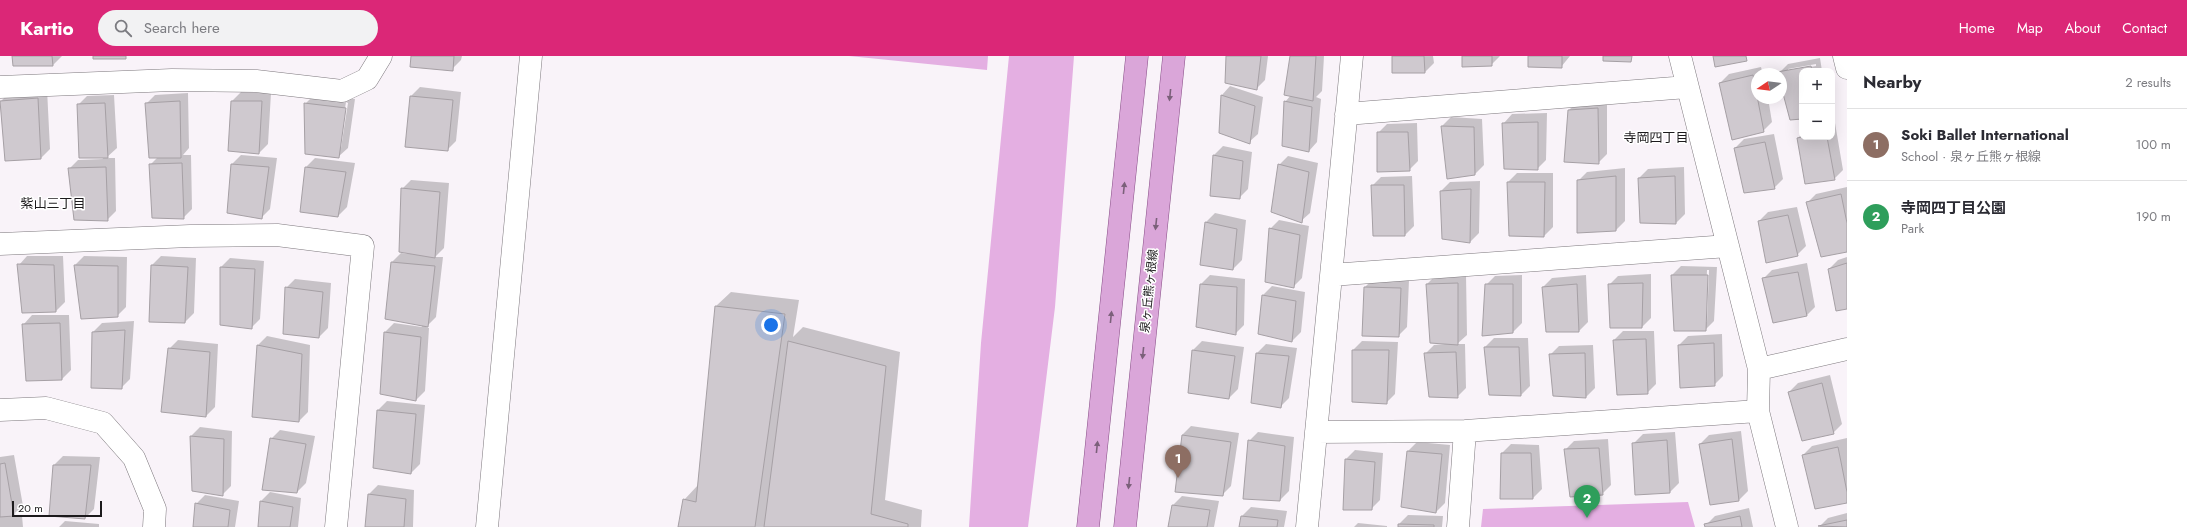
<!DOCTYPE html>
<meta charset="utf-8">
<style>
body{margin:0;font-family:Jost,"Noto Sans JP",sans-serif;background:#f2f2f3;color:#2b2b33}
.controls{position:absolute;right:12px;top:12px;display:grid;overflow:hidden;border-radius:8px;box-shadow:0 4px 16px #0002}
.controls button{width:36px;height:36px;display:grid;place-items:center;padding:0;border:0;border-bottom:1px solid #e1e1e2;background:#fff;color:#2b2b33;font:20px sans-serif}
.compass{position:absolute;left:1751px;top:12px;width:36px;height:36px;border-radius:50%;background:#fff;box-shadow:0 4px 16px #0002;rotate:257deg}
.scale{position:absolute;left:12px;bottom:10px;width:90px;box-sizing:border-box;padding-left:4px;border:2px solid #1c1a1c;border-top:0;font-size:11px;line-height:14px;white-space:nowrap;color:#1c1a1c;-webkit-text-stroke:3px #fff;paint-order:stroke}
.you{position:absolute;left:771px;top:269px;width:14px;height:14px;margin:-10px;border:3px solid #fff;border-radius:50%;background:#1a73e8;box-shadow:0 0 0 6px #1a73e833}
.badge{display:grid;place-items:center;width:26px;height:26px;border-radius:50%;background:#db2777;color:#fff;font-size:13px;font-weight:700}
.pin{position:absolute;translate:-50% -33px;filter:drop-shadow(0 1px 2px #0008)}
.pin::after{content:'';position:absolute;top:21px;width:14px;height:12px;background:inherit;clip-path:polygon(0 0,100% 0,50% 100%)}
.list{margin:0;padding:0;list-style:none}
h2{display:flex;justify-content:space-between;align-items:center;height:52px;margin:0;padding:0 16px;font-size:17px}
h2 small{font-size:13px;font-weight:400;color:#7c7c81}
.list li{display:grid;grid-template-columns:26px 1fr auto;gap:12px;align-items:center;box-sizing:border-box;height:72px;padding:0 16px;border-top:1px solid #e1e1e2}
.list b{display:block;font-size:15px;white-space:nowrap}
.list p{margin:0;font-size:13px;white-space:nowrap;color:#7c7c81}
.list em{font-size:13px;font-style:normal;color:#7c7c81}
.icon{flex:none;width:22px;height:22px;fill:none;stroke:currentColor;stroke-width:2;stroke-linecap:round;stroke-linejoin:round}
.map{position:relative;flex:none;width:1847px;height:471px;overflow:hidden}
header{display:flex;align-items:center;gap:24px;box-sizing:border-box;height:56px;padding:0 20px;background:#db2777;color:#fff}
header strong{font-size:19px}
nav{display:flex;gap:22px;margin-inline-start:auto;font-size:14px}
.search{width:280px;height:36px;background:#f2f2f3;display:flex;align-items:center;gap:10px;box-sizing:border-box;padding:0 14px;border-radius:22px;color:#7c7c81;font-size:15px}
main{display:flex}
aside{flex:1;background:#fff}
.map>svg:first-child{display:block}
.green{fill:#e4afe2}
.shadow{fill:#0003;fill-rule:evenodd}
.building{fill:#cfc9cf;stroke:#a6a0a5}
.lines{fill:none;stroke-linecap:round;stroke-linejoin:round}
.minor-casing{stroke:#7d787d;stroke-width:23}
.major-casing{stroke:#874e86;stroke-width:23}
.minor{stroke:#fff;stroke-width:22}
.major{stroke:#daa6d9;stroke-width:22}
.oneway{fill:#7b607a}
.labels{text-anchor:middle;stroke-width:3;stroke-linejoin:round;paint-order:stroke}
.street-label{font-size:12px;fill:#1c1a1c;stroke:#fff}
.neighbourhood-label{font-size:13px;fill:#1c1a1c;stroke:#fff}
</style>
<header>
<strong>Kartio</strong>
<div class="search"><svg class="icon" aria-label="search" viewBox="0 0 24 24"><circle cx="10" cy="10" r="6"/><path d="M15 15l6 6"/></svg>Search here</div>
<nav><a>Home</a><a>Map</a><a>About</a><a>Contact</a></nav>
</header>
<main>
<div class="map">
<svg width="1847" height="471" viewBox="0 0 1847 471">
<rect width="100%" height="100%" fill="#f9f3f9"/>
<path class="green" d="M849,0H988L987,14Z
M1009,0H1074L1055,251L1028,471H969L981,287Z
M1688,446L1695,471H1481L1483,453Z"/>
<path class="shadow" d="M13,0H62L53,9Z
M412,0H462L461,4L452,13Z
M1227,0H1268L1265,24L1256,33Z
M1291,0H1324L1322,35L1316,41L1321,43L1317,86L1309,95L1285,46L1291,39Z
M1393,0H1433L1434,7L1425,16Z
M1463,0H1500L1491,9Z
M1529,0H1570L1561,11Z
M1820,2L1822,15H1802V62L1781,26V18L1779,17L1788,8ZM1816,8V10L1788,15V13Z
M1761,11L1763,18H1757V42H1768L1772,66L1763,75L1720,27L1729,18Z
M1230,30L1263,41L1258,78L1249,86L1222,39Z
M420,31L461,36L456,85L447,94L411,40Z
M47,33L50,93L41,102L1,45L10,36Z
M241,36L271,37L268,88L259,97L232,45Z
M188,37L189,92L183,99H191L192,153L183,162L150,109L158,101L146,48L155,39Z
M114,39L117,92L106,102H115L116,155L107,164L69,113L78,104L103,103L78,49L87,40Z
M314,39L355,43L348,92L338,101L305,48ZM346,46L348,47L341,92H339Z
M1607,43V98L1598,107L1569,54L1578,45Z
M1547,57L1546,104L1537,113L1504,67L1512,58Z
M1451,61L1482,63L1484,109L1475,118L1448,122L1442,70Z
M1417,67L1418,105L1409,114L1378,77L1387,68Z
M1835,67L1843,114L1834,123L1798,82L1802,78V81H1832V68Z
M1774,78L1783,123L1774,132L1735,92L1744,83Z
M1223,90L1252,96L1248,133L1239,142L1211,139L1214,99Z
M241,99L277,102L270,153L261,162L228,156L232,108Z
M1288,100L1318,107L1310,157L1301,165L1279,109Z
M315,102L355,107L347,151L338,160L306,111Z
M1684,111L1685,158L1676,167L1639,122L1648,113Z
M1625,112V165L1616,174L1578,125L1587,116Z
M1517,117H1553V171L1544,180L1508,126Z
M1412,120L1414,170L1405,179L1372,130L1381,121Z
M411,124L449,127L444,192L435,201H443L436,261L426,271L429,272L425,335L416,344L385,276L394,267L422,271L392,206L401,197L409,198L402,133Z
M1480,125L1479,177L1470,186L1441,135L1450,126Z
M1847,131V195L1807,147L1816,138Z
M1797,151L1806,190L1797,199L1759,165L1768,156Z
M1215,157L1246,164L1242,204L1233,213L1206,166Z
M1279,164L1309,170L1302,222L1293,231L1270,173Z
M27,200H63L65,246L56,255L19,209Z
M84,200L127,201L126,251L117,260L75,209Z
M161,200L196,202L194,257L185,266L150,265L152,209Z
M1847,201V252L1829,213L1838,204Z
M230,202L264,205L260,263L251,272L221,211Z
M1807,207L1815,251L1806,260L1763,223L1772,214Z
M1681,210L1717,211L1714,265L1705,274L1672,219ZM1707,214H1709L1707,266H1705Z
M1466,218L1467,279L1457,288H1465L1466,332L1457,341L1425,298L1434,289L1446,288L1427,228L1436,219Z
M1651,218V262L1642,271L1609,229L1618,220Z
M1210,219L1245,223L1244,269L1235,278L1201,228Z
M1522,219V267L1513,276L1486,229L1495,220Z
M1586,219L1588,266L1579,275L1543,231L1552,222Z
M1374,222L1409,224L1407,271L1398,280L1364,279L1365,231Z
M295,223L331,227L328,272L319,281L286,232Z
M1272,230L1305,236L1301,276L1292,285L1263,239Z
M731,236L799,244L793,281L803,271L900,296L885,444L922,454L921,471H679L684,444L698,429L716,250Z
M32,259H69L71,314L62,323L27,324L24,268Z
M134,265L130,323L121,332L93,276L102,267Z
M1623,275H1654L1656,328L1647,337L1614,284Z
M1722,278L1723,320L1714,329L1679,289L1688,280Z
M267,280L310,289L308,356L299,365L258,289Z
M1494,282H1528L1530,330L1521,339L1490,338L1485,291Z
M178,284L218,288L215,351L206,360L169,293Z
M1202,285L1244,291L1238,333L1229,342L1193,294Z
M1362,285L1398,286L1395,338L1386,347L1353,294Z
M1266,288L1297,292L1289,342L1280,351L1252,346L1257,297Z
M1593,289L1595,332L1586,341L1550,299L1559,290Z
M1830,319L1842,368L1833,377L1789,336L1798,327Z
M387,345L425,349L420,408L411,417L378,354Z
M1191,370L1239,377L1231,430L1222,439L1182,379Z
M200,371L232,375L231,430L222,439L191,380Z
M280,374L315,380L306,427L297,436L271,383Z
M1741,375L1748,435L1739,444L1710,448L1700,388L1709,379Z
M1258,376L1294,381L1289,435L1280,444L1249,385Z
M1675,376L1679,427L1670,436L1634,387L1643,378Z
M1847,382V446L1803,399L1812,390Z
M1608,383L1611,429L1602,438L1565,394L1574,385Z
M1417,386L1450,389L1445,447L1436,456L1408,395Z
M1511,388L1539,389L1542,433L1533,442H1501L1502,397Z
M1355,394L1383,397L1380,444L1371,453L1346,403Z
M14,399L23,450L12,461L22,460L23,471H0V401Z
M63,400L100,401L94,453L85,462L54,409Z
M378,429L414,434L413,471H366L369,438Z
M270,436L301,442L298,471H259L261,445Z
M205,439L239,445L235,471H194L196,448Z
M1182,440L1219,445L1214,471H1169L1173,449Z
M1251,451L1287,455L1284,471H1240L1242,460Z
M1749,452L1753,471H1706V469L1715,460Z
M1847,457V471H1819L1828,462Z
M1408,459L1443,460L1442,471H1399V468Z
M65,465L99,468V471H59Z
M1358,467L1387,470V471H1354Z"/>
<path class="building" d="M12,0H52L53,10H13Z
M93,0H126V3H93Z
M411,0H454L453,15L410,11Z
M1226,0H1261L1257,34L1225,27Z
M1290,0H1316L1313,45L1284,39Z
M1392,0H1424L1425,17H1392Z
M1462,0H1492V10L1462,11Z
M1528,0H1562V12L1528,11Z
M1603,0H1632L1631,6L1603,5Z
M1713,0H1746L1747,5L1715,11Z
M1811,10L1812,15H1802V63L1790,64L1781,30V18L1777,16Z
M1753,19L1764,76L1732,84L1719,27Z
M1221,39L1255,50L1250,88L1219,77Z
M410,40L453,44L448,95L405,91Z
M38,42L41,103L5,105L0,45Z
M180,45L181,102H149L145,47Z
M231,45H262L259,98L228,95Z
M1284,45L1312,51L1309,96L1282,90Z
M105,47L108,102H79L77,48Z
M304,47L346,52L339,102L305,98Z
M1598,52L1599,108L1564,106L1568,54Z
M1538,66V114L1504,113L1502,67Z
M1441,70L1474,71L1475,119L1447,123Z
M1377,76H1408L1410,115L1377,116Z
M1802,81H1827L1835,124L1805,128L1797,82Z
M1765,86L1775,133L1744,137L1734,92Z
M1213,99L1243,105L1240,143L1210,140Z
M182,107L184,163L152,162L149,108Z
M231,108L269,111L262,163L227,157Z
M1278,108L1309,116L1302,167L1271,156Z
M106,111L108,165L74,164L68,112Z
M305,111L346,116L338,161L300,156Z
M1616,120V175L1577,177V124Z
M1675,120L1676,168L1640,167L1638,122Z
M1507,126H1545L1544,181L1509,180Z
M1371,129H1404L1405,180H1373Z
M401,132L440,136L435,202L399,196Z
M1471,133L1470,187L1442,183L1440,135Z
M1841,138L1847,167V196L1821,201L1806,146Z
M1788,159L1798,200L1766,207L1758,165Z
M1205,166L1237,173L1233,214L1200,209Z
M1269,172L1300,179L1294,232L1265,226Z
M391,206L435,210L428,271L385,263Z
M1847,207V253L1836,255L1828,213Z
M17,208L54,209L56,256L22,257Z
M74,209L118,210V261L81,263Z
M151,209L188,211L185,267L149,266Z
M220,211L255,213L252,273L220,269Z
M1798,216L1807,260L1773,267L1762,222Z
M1671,219H1708L1706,275H1674Z
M1458,227V289L1430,287L1426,228Z
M1643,227L1642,272H1610L1608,228Z
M1200,228L1237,231L1236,279L1196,271Z
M1485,228H1513V277L1482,280Z
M1577,228L1579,276H1546L1542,231Z
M285,231L323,236L319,282L283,278Z
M1364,231L1401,232L1399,281L1362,280Z
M1262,239L1296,245L1292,286L1258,278Z
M715,250L785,258L755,471H678L683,443L696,446Z
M60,267L62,324L26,325L22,268Z
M125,274L122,333L91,332L92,276Z
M384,276L421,281L416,345L380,338Z
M1646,283L1648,338L1617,339L1613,284Z
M788,285L886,310L871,458L908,468V471H764Z
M1714,287L1715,330L1680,332L1678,289Z
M257,289L302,298L299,366L252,361Z
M1484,291H1519L1521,340L1489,339Z
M168,292L210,296L206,361L161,356Z
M1192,294L1235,300L1229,343L1188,337Z
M1352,294H1389L1387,348L1352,346Z
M1456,296L1458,342L1429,341L1424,297Z
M1256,297L1289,300L1281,352L1251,347Z
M1585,297L1586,342L1553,340L1549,298Z
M1822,327L1834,378L1802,385L1788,336Z
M377,354L416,358L411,418L373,412Z
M1182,379L1231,386L1223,440L1175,436Z
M190,380L224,383L223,440L192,435Z
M270,382L306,388L297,437L262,434Z
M1732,383L1739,445L1710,449L1699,388Z
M1248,384L1285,390L1280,445L1243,443Z
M1667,384L1670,437L1635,439L1632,387Z
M1838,391L1847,436V447L1815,453L1802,399Z
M1599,392L1603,439L1570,441L1564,393Z
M1407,395L1442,398L1436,457L1401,451Z
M1501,397H1531L1533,443H1500Z
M1345,403L1375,406L1372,454H1343Z
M5,407L14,460L0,461V408Z
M53,409H91L85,463L49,460Z
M368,438L406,443L404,471H365Z
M260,445L293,451L290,471H258Z
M195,447L230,454L228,471H193Z
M1172,449L1210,454L1207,471H1168Z
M1241,460L1278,464L1277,471H1239Z
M1740,460L1742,471H1705L1704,468Z
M1847,464V471L1818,470Z
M1398,468L1434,469V471H1398Z"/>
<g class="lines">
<g class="minor-casing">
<path id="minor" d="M1680,0L1759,313L1758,355L1787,471
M1844,0L1847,12
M0,31L172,24L256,25L342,35L367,23L381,0
M1346,58L1687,31
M0,188L190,180L277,179L363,190L336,471
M1331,219L1728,190
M1759,313L1847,293
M0,354L46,352L103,367L134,402L155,453L154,471
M1316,376L1465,375L1758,355
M487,471L531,0
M1307,471L1352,0
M1458,471L1465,375"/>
</g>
<g class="major-casing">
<path id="major" d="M1088,471L1137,0
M1125,471L1174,0"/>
</g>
<use href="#minor" class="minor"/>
<use href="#major" class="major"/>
</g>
<defs><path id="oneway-solid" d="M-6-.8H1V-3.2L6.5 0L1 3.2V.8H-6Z"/></defs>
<g class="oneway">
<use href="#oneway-solid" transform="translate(1170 39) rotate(96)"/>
<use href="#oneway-solid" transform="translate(1124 132) rotate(-84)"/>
<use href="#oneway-solid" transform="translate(1156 168) rotate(96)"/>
<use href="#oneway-solid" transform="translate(1111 261) rotate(-84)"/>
<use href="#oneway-solid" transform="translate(1143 297) rotate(96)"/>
<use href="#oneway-solid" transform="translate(1097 391) rotate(-84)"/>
<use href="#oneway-solid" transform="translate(1129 427) rotate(96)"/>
</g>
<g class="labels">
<g class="street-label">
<text transform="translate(1149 235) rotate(-84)" y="4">泉ヶ丘熊ヶ根線</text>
</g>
<g class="neighbourhood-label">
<text x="1656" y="86">寺岡四丁目</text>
<text x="53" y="152">紫山三丁目</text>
</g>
</g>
</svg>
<div class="controls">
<button>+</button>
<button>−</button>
</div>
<svg class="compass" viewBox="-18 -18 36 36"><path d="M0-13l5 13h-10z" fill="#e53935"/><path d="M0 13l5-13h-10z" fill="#7c7c81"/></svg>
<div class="scale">20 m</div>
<div class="you"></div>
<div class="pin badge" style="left:1178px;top:422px;background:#8d6e63">1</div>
<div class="pin badge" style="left:1587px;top:462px;background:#2e9e5b">2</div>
</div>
<aside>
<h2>Nearby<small>2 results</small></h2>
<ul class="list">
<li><span class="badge" style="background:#8d6e63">1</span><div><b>Soki Ballet International</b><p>School · 泉ヶ丘熊ヶ根線</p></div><em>100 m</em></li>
<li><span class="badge" style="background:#2e9e5b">2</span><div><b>寺岡四丁目公園</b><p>Park</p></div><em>190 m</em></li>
</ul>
</aside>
</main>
